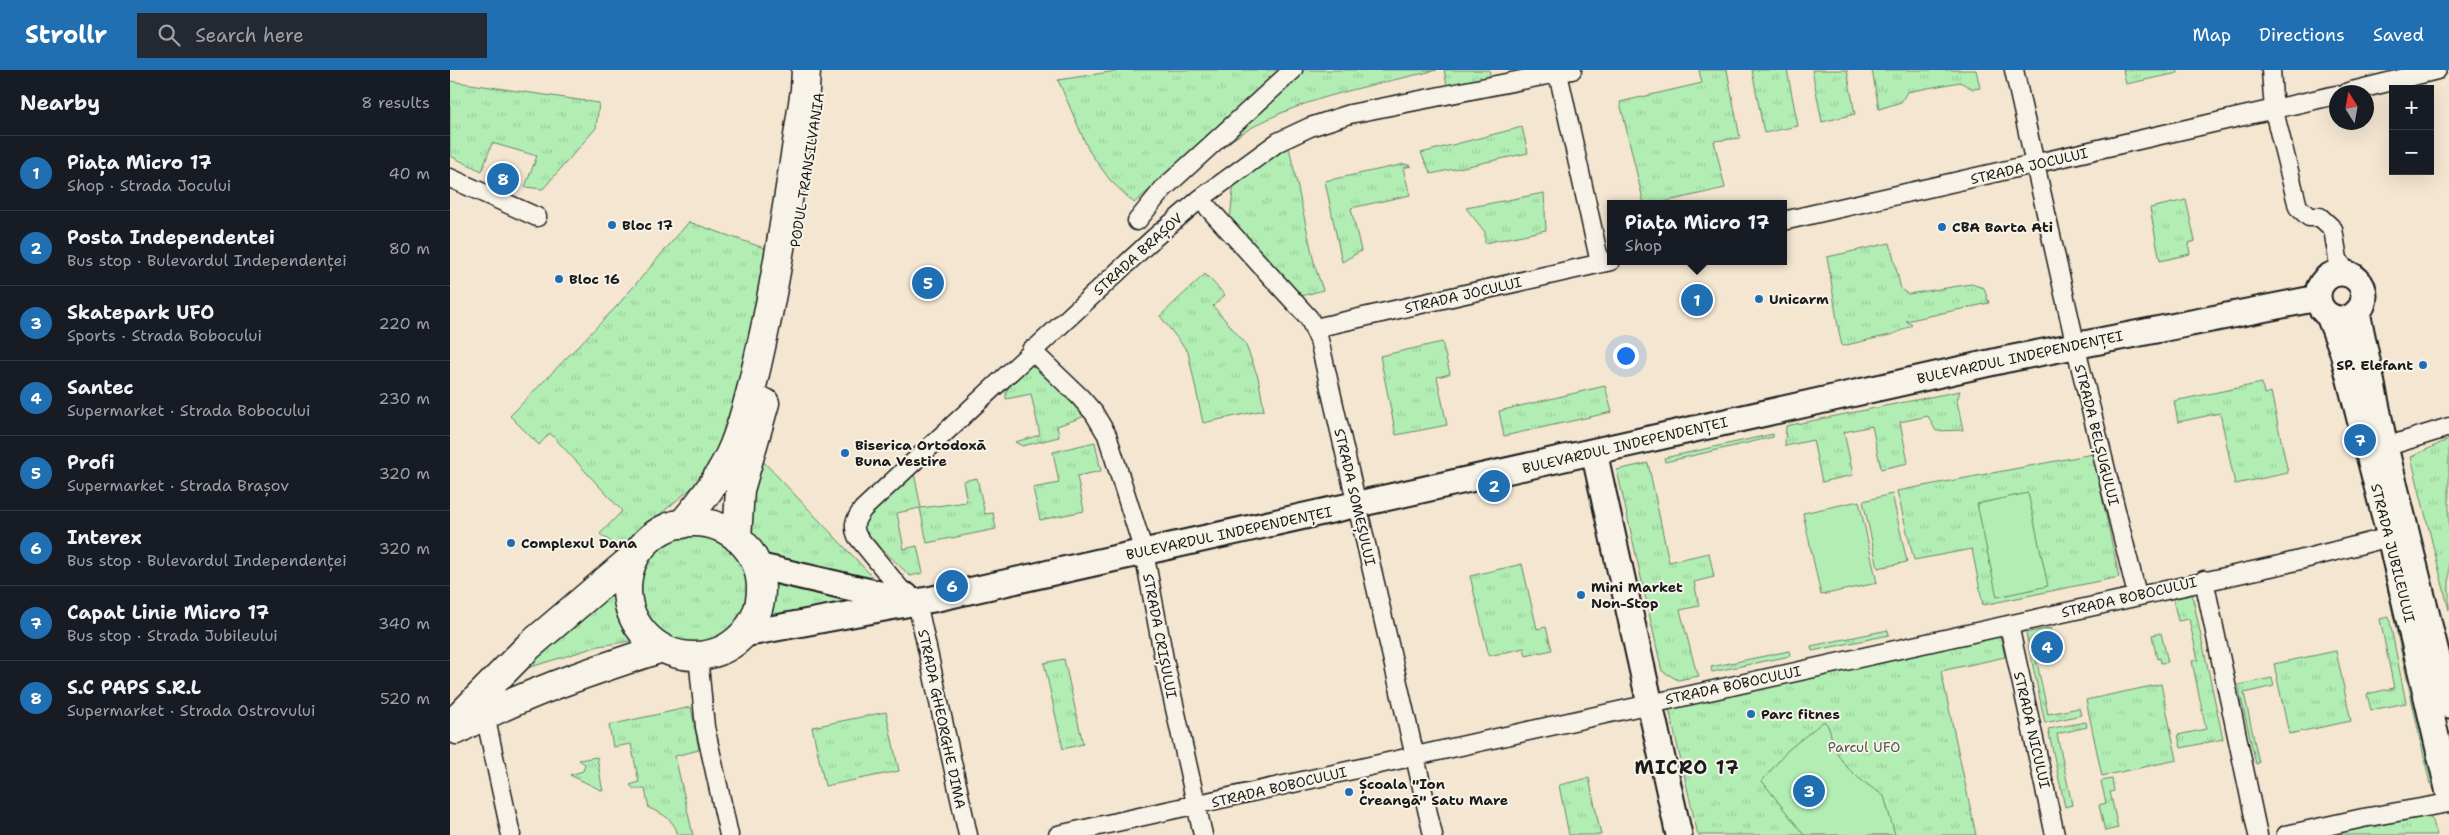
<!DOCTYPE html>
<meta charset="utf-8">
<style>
body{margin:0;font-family:"Shantell Sans",sans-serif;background:#242831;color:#f1f3f6}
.controls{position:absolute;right:15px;top:15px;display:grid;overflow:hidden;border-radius:0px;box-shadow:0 5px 20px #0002}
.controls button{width:45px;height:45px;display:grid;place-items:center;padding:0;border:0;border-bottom:1px solid #363941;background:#171b24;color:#f1f3f6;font:25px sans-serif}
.compass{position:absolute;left:1879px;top:15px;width:45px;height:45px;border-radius:50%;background:#171b24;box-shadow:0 5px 20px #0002;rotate:349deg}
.you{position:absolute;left:1175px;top:285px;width:18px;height:18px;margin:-12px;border:4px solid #fff;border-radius:50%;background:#1a73e8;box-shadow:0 0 0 8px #1a73e833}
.badge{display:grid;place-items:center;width:32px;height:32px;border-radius:50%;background:#1f6fb2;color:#fff;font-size:16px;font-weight:700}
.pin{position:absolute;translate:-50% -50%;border:2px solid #fff;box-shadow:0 1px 5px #0006}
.popup{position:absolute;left:1157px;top:130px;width:180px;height:65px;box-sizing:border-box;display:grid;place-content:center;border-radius:0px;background:#171b24;filter:drop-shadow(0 1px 4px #0005);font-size:16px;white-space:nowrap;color:#9ea1a6}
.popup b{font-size:19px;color:#f1f3f6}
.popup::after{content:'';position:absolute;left:50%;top:100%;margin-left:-10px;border:10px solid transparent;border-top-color:#171b24}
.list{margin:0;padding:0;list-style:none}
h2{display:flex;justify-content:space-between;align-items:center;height:65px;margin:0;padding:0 20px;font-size:21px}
h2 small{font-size:16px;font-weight:400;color:#9ea1a6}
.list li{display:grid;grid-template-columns:32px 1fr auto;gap:15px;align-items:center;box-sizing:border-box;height:75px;padding:0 20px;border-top:1px solid #363941}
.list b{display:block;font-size:19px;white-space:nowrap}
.list p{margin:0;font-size:16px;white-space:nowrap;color:#9ea1a6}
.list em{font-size:16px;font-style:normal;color:#9ea1a6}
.icon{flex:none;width:28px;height:28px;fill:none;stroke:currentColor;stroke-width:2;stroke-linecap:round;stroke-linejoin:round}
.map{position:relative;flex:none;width:1999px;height:765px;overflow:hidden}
header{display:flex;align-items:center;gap:30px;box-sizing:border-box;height:70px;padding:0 25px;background:#1f6fb2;color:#fff}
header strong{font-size:24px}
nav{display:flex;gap:28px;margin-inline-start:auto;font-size:18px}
.search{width:350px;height:45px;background:#242831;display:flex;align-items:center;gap:12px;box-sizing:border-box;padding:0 18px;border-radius:0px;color:#9ea1a6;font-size:19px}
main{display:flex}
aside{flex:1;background:#171b24}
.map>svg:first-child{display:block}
.grass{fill:url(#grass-tufts);stroke:#678568}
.pitch{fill:#b2eeb4;stroke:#678568}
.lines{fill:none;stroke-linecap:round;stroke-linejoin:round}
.street-casing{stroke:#1c1c1c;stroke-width:21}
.secondary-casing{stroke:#1c1c1c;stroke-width:29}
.primary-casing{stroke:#1c1c1c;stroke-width:31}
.street{stroke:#f7f3e8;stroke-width:18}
.secondary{stroke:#f7f3e8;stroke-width:25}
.primary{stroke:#f7f3e8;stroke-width:28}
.poi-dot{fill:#1f6fb2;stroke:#f7f3e8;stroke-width:2}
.labels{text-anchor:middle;stroke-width:4;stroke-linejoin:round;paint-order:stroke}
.street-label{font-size:14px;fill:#1c1c1c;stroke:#f7f3e8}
.poi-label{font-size:14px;font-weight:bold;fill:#1c1c1c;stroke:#f7f3e8;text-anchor:start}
.park-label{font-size:14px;fill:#495b4a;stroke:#f7f3e8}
.district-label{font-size:19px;font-weight:bold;letter-spacing:1px;fill:#1c1c1c;stroke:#f7f3e8}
</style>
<header>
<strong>Strollr</strong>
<div class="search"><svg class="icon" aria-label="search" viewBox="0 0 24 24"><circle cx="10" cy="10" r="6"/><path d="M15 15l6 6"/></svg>Search here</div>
<nav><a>Map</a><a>Directions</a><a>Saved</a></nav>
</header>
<main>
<aside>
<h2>Nearby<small>8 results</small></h2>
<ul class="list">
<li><span class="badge">1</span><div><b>Piața Micro 17</b><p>Shop · Strada Jocului</p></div><em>40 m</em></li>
<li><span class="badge">2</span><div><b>Posta Independentei</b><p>Bus stop · Bulevardul Independenței</p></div><em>80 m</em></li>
<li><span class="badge">3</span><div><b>Skatepark UFO</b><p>Sports · Strada Bobocului</p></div><em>220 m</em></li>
<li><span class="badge">4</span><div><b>Santec</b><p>Supermarket · Strada Bobocului</p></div><em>230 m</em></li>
<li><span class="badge">5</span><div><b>Profi</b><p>Supermarket · Strada Brașov</p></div><em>320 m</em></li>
<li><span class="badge">6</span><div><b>Interex</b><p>Bus stop · Bulevardul Independenței</p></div><em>320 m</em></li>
<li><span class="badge">7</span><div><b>Capat Linie Micro 17</b><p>Bus stop · Strada Jubileului</p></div><em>340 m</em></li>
<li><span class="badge">8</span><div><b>S.C PAPS S.R.L</b><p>Supermarket · Strada Ostrovului</p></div><em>520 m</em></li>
</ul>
</aside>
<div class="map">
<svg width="1999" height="765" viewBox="0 0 1999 765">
<defs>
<pattern id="grass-tufts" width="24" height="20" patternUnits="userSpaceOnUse" patternTransform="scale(1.25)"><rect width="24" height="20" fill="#b2eeb4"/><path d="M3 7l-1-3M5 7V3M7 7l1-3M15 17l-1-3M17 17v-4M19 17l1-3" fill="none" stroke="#98cc9a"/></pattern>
</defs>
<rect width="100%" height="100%" fill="#f4e6d1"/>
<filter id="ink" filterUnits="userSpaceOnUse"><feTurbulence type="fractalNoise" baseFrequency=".02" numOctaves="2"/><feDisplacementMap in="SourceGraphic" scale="10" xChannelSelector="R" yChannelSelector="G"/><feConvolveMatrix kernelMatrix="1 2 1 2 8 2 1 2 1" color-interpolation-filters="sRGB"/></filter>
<g filter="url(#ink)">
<path class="grass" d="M673,0H839L684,133L660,110L639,81L608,10Z
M843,0H987C925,15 857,26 801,58C788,65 777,74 765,82Z
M994,0H1040L1039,7L997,15Z
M1249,0H1277L1290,68L1264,71L1275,118L1205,134H1194L1170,32L1252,13Z
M1302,0H1337L1348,56L1314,63Z
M1362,0H1397L1405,44L1372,52Z
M1422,0H1526L1530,18L1523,19L1510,12L1457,22L1451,32L1429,39Z
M1673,0H1727L1728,3L1676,14Z
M0,11L149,33L146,58L93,119L75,117L87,86L42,73L32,101L0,86Z
M1072,57L1078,83L981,104L971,83Z
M839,77L865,197L873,220L848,227L780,150L784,111Z
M955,94L961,96L953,98L960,125L901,138L911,181L892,192L875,111Z
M1094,123L1096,160L1035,173V162L1016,138Z
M1736,130L1745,171L1738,173L1740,184L1710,191L1700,138Z
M239,152L317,179L291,325L258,404L176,473L167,476L150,464L172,441L100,363L89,375L60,346L167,236Z
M1440,173L1451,219L1458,224L1521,214L1534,218L1539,233L1456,251L1462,255L1444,264L1392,276C1385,246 1383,217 1377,187Z
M755,204L775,225L763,236L795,273L808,307L814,340L753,353L738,282L710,246Z
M992,272L1000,304L987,307L997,355L946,365L930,286Z
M581,280L644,343L607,356L609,367L572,376L565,372L590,365L581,324L556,329V304Z
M1812,313L1814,324L1821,322L1838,403L1785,414L1770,343L1728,352L1724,331Z
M1155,316L1162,342L1054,366L1049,341Z
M1510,321L1507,331L1513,360L1486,361L1478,346L1450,352L1458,393L1431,399L1422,356L1394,362L1403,405L1372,412L1363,370L1335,376L1336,356Z
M1321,353L1322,356L1206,382V379Z
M1323,364V367L1215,392L1214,388Z
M1999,369V540L1961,387Z
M645,372L651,401L627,406L634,441L590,450L583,418L609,413L603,382Z
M1643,384L1669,507L1533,535L1522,479L1464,490L1447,421Z
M310,388L436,521L307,489L294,466Z
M1198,393L1219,492L1259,483L1264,507L1244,512L1249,536L1230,540L1245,597L1249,606L1228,610L1212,601L1167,400Z
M463,398L471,438L517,432L513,411L527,408L535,444L543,443L546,459L477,473L470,438L447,443L454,479L467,476L473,503L460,506L415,462L412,447Z
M178 519a66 66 0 1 1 132 0a66 66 0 1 1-132 0Z
M1933,484L1984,713L1980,714L1930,485Z
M1072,494L1087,559L1096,557L1102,580L1076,586L1074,578L1039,586L1020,506Z
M310,500L459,529L309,550L316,526Z
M173,512L178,546L193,569L149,576L61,603Z
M1742,524L1773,669L1731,678L1728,665L1756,659L1742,591L1748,590L1739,549L1728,551L1723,529Z
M1939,547L1956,633L1921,640L1917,624L1944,618L1930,549Z
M1600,558L1602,569L1583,574L1598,644L1629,638L1631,645L1595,653L1576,563Z
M1438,560L1439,565L1362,581L1361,576Z
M1549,561L1555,587L1491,601L1526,765H1248L1217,630Z
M1711,563L1718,592L1711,593L1710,588L1707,589L1702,565Z
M1339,581L1340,586L1262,602L1261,597Z
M1886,581L1901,651L1839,664L1824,594Z
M614,589L633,674L613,679L594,593Z
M1822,608L1824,616L1794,623L1809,693L1806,694L1788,615Z
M1711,614L1727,690L1652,706L1636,630Z
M241,637L249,680L225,686L243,765H228C224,749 213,744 199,738L195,719H184L180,715L189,712L181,674L163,677L159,655Z
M436,642L449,701L375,716L362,657Z
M1636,652L1637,657L1607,664L1622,735L1615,737L1598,659Z
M147,687L152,717L153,721L120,705L133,701L135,694L129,690Z
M1139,708L1151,765H1119L1109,715Z
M1662,709L1664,721L1660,722L1668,758L1655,761L1649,735L1656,733L1651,711Z
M1978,746L1983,751L1987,765H1890L1892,762Z"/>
<path class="pitch" d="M1578,423L1598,516L1547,527L1527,434Z
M1442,424L1457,492L1428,498L1413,431Z
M1409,431L1427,513L1371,525L1353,443Z
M1374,651C1382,659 1380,667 1384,676C1394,701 1414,712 1434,726L1445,765H1354L1312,711L1338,680Z"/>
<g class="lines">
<g class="street-casing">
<path id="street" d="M1564,0L1630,295L1687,525
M1821,0L1824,41L1848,137L1859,147H1870L1883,159L1888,189L1898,205
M1108,3L1150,193
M1898,22L1987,0
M0,108L87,147
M750,129L859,248L869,270L983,765
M687,151L713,119L843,0
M1333,151L1886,25
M865,258L1161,191
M581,280L630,327L644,343L657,365L694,482L714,589L753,765
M1935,377L1999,357
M1754,510L1808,765
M456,526L407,466C402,454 406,449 413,439L704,168L750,129L828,72L860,57L900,44L1122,0
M467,532L518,765
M1559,555L1605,765
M248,586L255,657L279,765
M35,645L61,765
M608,765L1834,494L1940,467L1952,468
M1836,765L1913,748L1999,733"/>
</g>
<g class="secondary-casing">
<path id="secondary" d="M1868 226a23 23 0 1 1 46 0a23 23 0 1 1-46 0Z
M1907,242L1935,377L1999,635
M1879,246L1892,279L1940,467L1999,723
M1144,382L1229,765
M307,496L429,524L456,526
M294,564L483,529L1553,290L1868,228"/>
</g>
<g class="primary-casing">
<path id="primary" d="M177 519a67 67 0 1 1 134 0a67 67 0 1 1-134 0Z
M232,454C253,430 272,405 284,375C299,336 307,295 316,254C332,177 343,98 355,20L356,0
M287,468L290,420L315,333
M0,656L78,577L186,485
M7,660C71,624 142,601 212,578"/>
</g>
<use href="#street" class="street"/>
<use href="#secondary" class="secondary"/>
<use href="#primary" class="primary"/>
</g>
</g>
<g class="poi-dot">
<circle cx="162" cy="155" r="5"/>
<circle cx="1492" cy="157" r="5"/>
<circle cx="109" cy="209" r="5"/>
<circle cx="1309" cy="229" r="5"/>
<circle cx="1973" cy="295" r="5"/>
<circle cx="395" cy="383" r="5"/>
<circle cx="61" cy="473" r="5"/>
<circle cx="1131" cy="525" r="5"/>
<circle cx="1301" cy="644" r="5"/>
<circle cx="899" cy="722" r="5"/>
</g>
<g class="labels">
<g class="street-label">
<text transform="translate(1579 96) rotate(-13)" y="5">STRADA JOCULUI</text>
<text transform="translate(357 100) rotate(-81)" y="5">PODUL TRANSILVANIA</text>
<text transform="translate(688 184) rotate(-42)" y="5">STRADA BRAȘOV</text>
<text transform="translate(1013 225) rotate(-13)" y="5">STRADA JOCULUI</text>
<text transform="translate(1570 287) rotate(-12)" y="5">BULEVARDUL INDEPENDENȚEI</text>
<text transform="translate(1647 365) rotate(76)" y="5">STRADA BELȘUGULUI</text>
<text transform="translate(1175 375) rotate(-13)" y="5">BULEVARDUL INDEPENDENȚEI</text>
<text transform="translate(905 427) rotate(77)" y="5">STRADA SOMEȘULUI</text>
<text transform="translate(779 463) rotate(-12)" y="5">BULEVARDUL INDEPENDENȚEI</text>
<text transform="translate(1943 483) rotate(76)" y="5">STRADA JUBILEULUI</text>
<text transform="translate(1679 527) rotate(-13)" y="5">STRADA BOBOCULUI</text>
<text transform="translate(710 566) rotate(79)" y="5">STRADA CRIȘULUI</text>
<text transform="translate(1283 615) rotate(-12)" y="5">STRADA BOBOCULUI</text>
<text transform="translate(492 649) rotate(78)" y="5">STRADA GHEORGHE DIMA</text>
<text transform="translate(1582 660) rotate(77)" y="5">STRADA NICULUI</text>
<text transform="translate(829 717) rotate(-13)" y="5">STRADA BOBOCULUI</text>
</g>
<g class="poi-label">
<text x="172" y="160">Bloc 17</text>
<text x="1502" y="162">CBA Barta Ati</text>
<text x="119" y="214">Bloc 16</text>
<text x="1319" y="234">Unicarm</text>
<text x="1963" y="300" text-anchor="end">SP. Elefant</text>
<text x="405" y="380">Biserica Ortodoxă<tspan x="405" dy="16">Buna Vestire</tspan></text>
<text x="71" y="478">Complexul Dana</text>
<text x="1141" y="522">Mini Market<tspan x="1141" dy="16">Non-Stop</tspan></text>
<text x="1311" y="649">Parc fitnes</text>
<text x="909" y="719">Școala "Ion<tspan x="909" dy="16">Creangă" Satu Mare</tspan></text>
</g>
<g class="park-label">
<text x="1414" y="682">Parcul UFO</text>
</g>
<g class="district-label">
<text x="1237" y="704">MICRO 17</text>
</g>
</g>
</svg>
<div class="controls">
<button>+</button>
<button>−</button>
</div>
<svg class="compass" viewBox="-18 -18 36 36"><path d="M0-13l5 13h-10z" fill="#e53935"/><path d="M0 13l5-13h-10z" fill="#9ea1a6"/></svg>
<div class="you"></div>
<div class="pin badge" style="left:1247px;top:230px">1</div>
<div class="popup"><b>Piața Micro 17</b>Shop</div>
<div class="pin badge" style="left:1044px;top:416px">2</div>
<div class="pin badge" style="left:1359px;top:721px">3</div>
<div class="pin badge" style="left:1597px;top:577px">4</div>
<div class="pin badge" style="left:478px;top:213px">5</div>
<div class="pin badge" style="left:502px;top:516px">6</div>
<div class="pin badge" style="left:1910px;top:370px">7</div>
<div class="pin badge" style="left:53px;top:109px">8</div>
</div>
</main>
